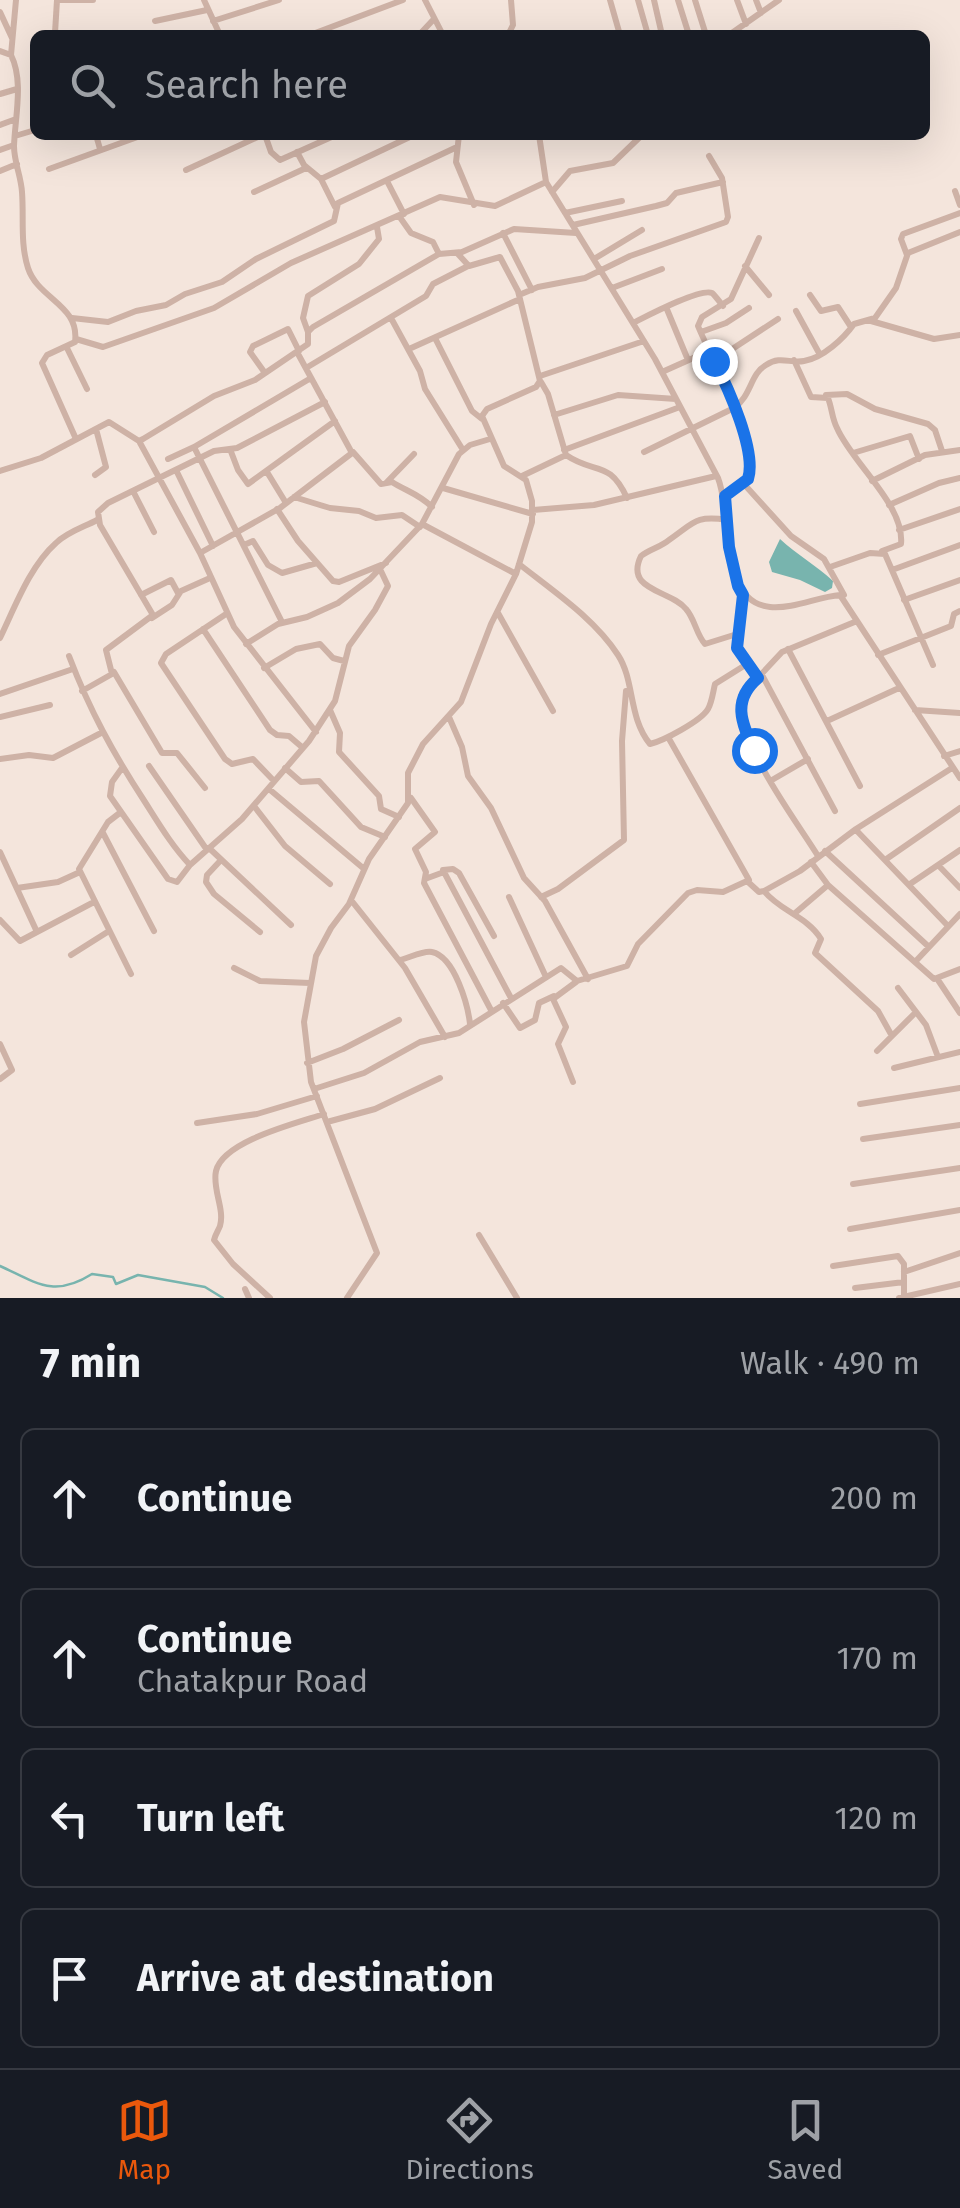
<!DOCTYPE html>
<meta charset="utf-8">
<style>
body{margin:0;font-family:"Fira Sans",sans-serif;background:#20242c;color:#f1f3f6}
.stop{position:absolute;width:30px;height:30px;margin:-22px;border:8px solid #1a73e8;border-radius:50%;background:#fff}
.stop.end{background:#1a73e8;border-color:#fff;box-shadow:0 2px 10px #0008}
.list{margin:0;padding:0;list-style:none}
h2{display:flex;justify-content:space-between;align-items:center;height:130px;margin:0;padding:0 40px;font-size:42px}
h2 small{font-size:32px;font-weight:400;color:#9ea1a6}
.list li{display:grid;grid-template-columns:65px 1fr auto;gap:30px;align-items:center;box-sizing:border-box;height:140px;margin:0 20px 20px;padding:0 20px;border:2px solid #363941;border-radius:15px}
.list b{display:block;font-size:38px;white-space:nowrap}
.list p{margin:0;font-size:32px;white-space:nowrap;color:#9ea1a6}
.list em{font-size:32px;font-style:normal;color:#9ea1a6}
.icon{flex:none;width:55px;height:55px;fill:none;stroke:currentColor;stroke-width:2;stroke-linecap:round;stroke-linejoin:round}
.map{position:relative;flex:none;width:960px;height:1298px;overflow:hidden}
.search{position:absolute;background:#171b24;box-shadow:0 10px 40px #0002;left:30px;right:30px;top:30px;height:110px;display:flex;align-items:center;gap:25px;box-sizing:border-box;padding:0 35px;border-radius:15px;color:#9ea1a6;font-size:38px}
.sheet{height:770px;background:#171b24}
nav{display:flex;justify-content:space-around;align-items:center;box-sizing:border-box;height:140px;border-top:2px solid #363941;background:#171b24;font-size:28px;color:#9ea1a6}
nav a{display:grid;justify-items:center;gap:5px}
nav .on{color:#ea580c}
.map>svg:first-child{display:block}
.water{fill:#78b4ae}
.lines{fill:none;stroke-linecap:round;stroke-linejoin:round}
.stream{stroke:#78b4ae;stroke-width:2.5}
.street{stroke:#ceb2a6;stroke-width:6}
.route{stroke:#1a73e8;stroke-width:12}
</style>
<div class="map">
<svg width="960" height="1298" viewBox="0 0 960 1298">
<rect width="100%" height="100%" fill="#f4e5dc"/>
<path class="water" d="M780,539C797,555 816,565 833,581L832,588L825,592L800,580L772,572L769,562Z"/>
<g class="lines">
<path class="stream" d="M0,1266C37,1283 54,1298 92,1274L113,1277L116,1284L138,1275L205,1287L223,1298"/>
<path class="street" d="M57,0H93
M204,0L220,35
M425,0L443,35
M610,0L620,35
M638,0L648,35
M654,0L662,35
M678,0L689,35
M695,0L706,35
M737,0L746,24
M756,0L761,13
M0,12L12,38
M155,21L207,10
M213,21L279,0
M55,33L57,0
M310,35L403,0
M419,35L433,20
M508,35L513,25L511,0
M729,35L779,0
M0,51L11,55C24,81 15,117 14,146C14,162 21,176 22,192C24,218 20,243 28,268C38,299 80,305 75,342L47,355L42,363L76,439
M11,55L16,0
M0,94L17,89
M0,125L16,119
M96,135L100,149
M265,135L271,152L280,160L336,135
M459,135L456,162L474,205
M539,135L546,182L655,359L718,478C733,515 718,602 770,607C794,609 817,597 840,595L960,778
M15,136L35,130
M0,150L14,145
M297,152L304,165L321,179L335,207
M49,169L143,135
M186,170L262,135
M0,171L17,164
M321,179L414,135
M387,181L404,214
M955,191L960,205
M254,192L306,168
M552,192L570,171L613,163L642,135
M565,213L622,201
M399,216L411,233L433,242L439,254
M573,225L656,206L667,203L676,193L723,182
M503,233L532,290
M907,255L901,239L903,234L960,213
M594,259L642,230
M745,266L769,295
M612,288L662,269
M519,295L538,287L585,278L630,256L726,222L728,217L722,178L709,156
M810,295L821,311L838,307L851,327
M666,307L688,360
M796,311L819,353
M72,318L108,322L136,311L166,305L185,294L222,282L256,259L334,221L338,203L457,147
M391,318L420,371L425,389L463,450
M871,321L934,339L960,335
M633,323C647,316 700,288 712,293C714,294 722,305 723,306
M308,332L303,318L308,296L359,264L379,239L377,227
M701,332L726,323L749,308
M435,338L472,411L482,419
M76,339L103,347L214,308L291,263L440,197L495,206L546,182
M67,348L87,389
M409,349L520,299
M794,360L811,397L828,398C832,408 832,419 837,428C852,463 905,505 901,544L882,551
M714,361L778,319
M306,368L426,296L433,284L468,266
M662,372L709,351
M265,373L250,352L253,346L288,329L299,351
M540,376L644,341
M541,382L548,394L566,455C595,475 609,459 627,498
M826,395L847,394L875,409L928,424L935,430L942,451
M554,415L618,395L676,399
M139,441L200,553L234,627L316,732
M230,449L238,470L248,484L335,421
M564,450L680,407
M353,452L381,484L392,482C406,491 419,494 432,507
M644,452L734,408C752,395 750,374 766,365C781,355 790,364 804,361C823,358 844,338 854,324L875,318L896,288L908,253L960,232
M853,453L910,436L919,459
M168,459L194,447
M176,470L213,546
M0,471L41,458L109,422L139,441L143,439L214,396L255,380L308,344V332L313,327L439,254L462,252L514,229L576,233
M267,472L286,503
M95,475L106,467L96,429
M522,476L566,455
M872,481L925,455L960,450
M386,483L414,454
M743,483L791,536L824,559L844,595
M443,488L533,514
M133,491L154,532
M725,496L748,479C761,444 712,361 698,326L702,317L731,299L759,238
M294,497L330,508L359,511L376,518L402,515L420,527
M889,505L939,483L960,478
M277,509L298,541L333,581L339,582L386,563
M533,510L594,505L716,476
M727,520C695,515 694,523 669,540C661,547 650,549 641,556C624,591 671,590 686,609C695,619 696,634 705,644L737,634
M422,524L516,574
M899,530L960,509
M244,545L253,541L268,565L282,573L317,563
M200,553L280,508L352,453L297,352
M519,564C553,591 594,618 618,655C635,681 628,717 650,744C663,741 701,721 708,709C712,702 713,692 715,684L747,664
M830,567L870,553L885,554L933,665
M892,570L960,545
M141,595L171,580L178,593
M743,596L737,648L758,678
M904,600L960,580
M498,613L553,711
M226,614L166,654L161,663L225,759L232,764L253,759L274,781
M152,618L172,605L181,591L210,578
M282,622L194,447L311,378
M203,629L270,730L277,735L289,736L303,748
M0,638C15,607 30,566 56,543C67,532 84,527 97,520
M246,644L278,624L307,617L338,603L370,579L422,524L459,454L470,445L490,439
M788,649L860,786
M878,655L951,626L954,614L960,611
M69,656C90,711 113,753 145,802C159,824 172,846 190,865L242,819L309,741L335,701L349,646L375,610L388,586L380,569
M264,668L296,649L320,644L333,658L344,661
M114,672L162,753H177L205,788
M762,675L835,811
M82,691L112,674L106,650L153,615L100,525L98,512L108,503L214,451L237,448L325,402
M0,694L73,669
M330,710L340,733L339,752L379,796L381,809L399,817
M915,710L960,713
M0,717L50,705
M449,717L462,747L468,776L491,808L524,878L545,901L588,979
M827,721L899,688
M668,737L749,880
M944,756L960,751
M0,759L29,755L53,758L101,733
M149,766L207,850
M122,768L112,782L110,796L168,879L177,882L190,865
M285,768L301,782L319,781L361,827L385,837
M772,780L808,759
M269,789L363,868
M411,798L435,832L415,849L426,872L424,883L491,1010
M254,806L285,846L330,884
M121,812L108,822L79,869L131,974
M856,830L948,926
M103,833L154,931
M209,848L291,925
M825,851L929,947
M0,852L37,932L94,902
M818,856C792,814 738,746 741,696L782,652L857,621
M221,860L207,875L206,882L214,894L260,932
M885,860L960,808
M811,862L828,885L934,979L960,969
M938,865L960,888
M443,870L453,869L459,873L494,936
M425,879L444,872L511,998
M910,884L960,850
M17,888L58,882L80,872
M764,891C780,911 808,917 821,939L815,953L878,1011L892,1036
M509,897L546,977
M541,897L558,889L624,840L622,741L626,691
M351,900L405,968L445,1037
M794,914L828,885
M0,920L20,941L37,932
M71,955L109,931
M400,960C409,958 424,950 432,952C455,957 468,1006 470,1024
M915,962L960,914
M234,968L260,981L310,983
M938,980L960,1013
M898,988L926,1025L938,1057
M503,1003L520,1028L535,1020L539,1003L554,996
M0,1044L12,1070L0,1079
M877,1051L916,1012
M307,1063L343,1049L399,1020
M894,1068L960,1052
M573,1082L558,1044L566,1027L553,999L576,982
M314,1089L364,1073L420,1042L459,1033L561,968L577,981L627,966L638,944L688,893L697,890L723,892L747,881L759,892L764,891L800,871L856,829L952,768
M860,1104L960,1088
M327,1122L375,1109L440,1078
M197,1123L257,1114L317,1096
M863,1139L960,1125
M853,1184L960,1168
M850,1229L960,1210
M479,1235L517,1298
M833,1266L898,1256L904,1264V1298
M904,1272L960,1253
M855,1288L904,1282
M245,1289L249,1298
M270,1298L233,1264L214,1240C215,1235 218,1231 220,1226C225,1209 212,1189 216,1171C223,1141 297,1123 324,1114
M347,1298L377,1253L311,1082L304,1022L316,956L331,928L349,904L369,859L408,803V773L423,744L461,702L491,624L516,574L532,522V501L526,480L504,466L482,416L487,409L536,387L540,381L518,291L500,257L469,266L457,253
M899,1298L960,1284"/>
</g>
<g class="lines">
<path class="route" d="M714,361C728,387 757,452 748,479L725,496L729,547L738,586L743,595L737,648L758,678C732,700 741,722 754,750"/>
</g>
</svg>
<div class="stop" style="left:754px;top:750px"></div>
<div class="stop end" style="left:714px;top:361px"></div>
<div class="search"><svg class="icon" aria-label="search" viewBox="0 0 24 24"><circle cx="10" cy="10" r="6"/><path d="M15 15l6 6"/></svg>Search here</div>
</div>
<section class="sheet">
<h2>7 min<small>Walk · 490 m</small></h2>
<ul class="list">
<li><svg class="icon" aria-label="ahead" viewBox="0 0 24 24"><path d="M12 20V5M6 11l6-6 6 6"/></svg><div><b>Continue</b></div><em>200 m</em></li>
<li><svg class="icon" aria-label="ahead" viewBox="0 0 24 24"><path d="M12 20V5M6 11l6-6 6 6"/></svg><div><b>Continue</b><p>Chatakpur Road</p></div><em>170 m</em></li>
<li><svg class="icon" aria-label="left" viewBox="0 0 24 24"><path d="M17 20v-9H6M10 6l-5 5 5 5"/></svg><div><b>Turn left</b></div><em>120 m</em></li>
<li><svg class="icon" aria-label="arrive" viewBox="0 0 24 24"><path d="M6 21V4h12l-3 4 3 4H6"/></svg><div><b>Arrive at destination</b></div></li>
</ul>
</section>
<nav>
<a class="on"><svg class="icon" aria-label="map" viewBox="0 0 24 24"><path d="M3 6l6-2 6 2 6-2v14l-6 2-6-2-6 2zM9 4v14M15 6v14"/></svg>Map</a>
<a><svg class="icon" aria-label="directions" viewBox="0 0 24 24"><path d="M12 3l9 9-9 9-9-9zM9 14v-3h6M13 9l2 2-2 2"/></svg>Directions</a>
<a><svg class="icon" aria-label="saved" viewBox="0 0 24 24"><path d="M7 4h10v16l-5-4-5 4z"/></svg>Saved</a>
</nav>
